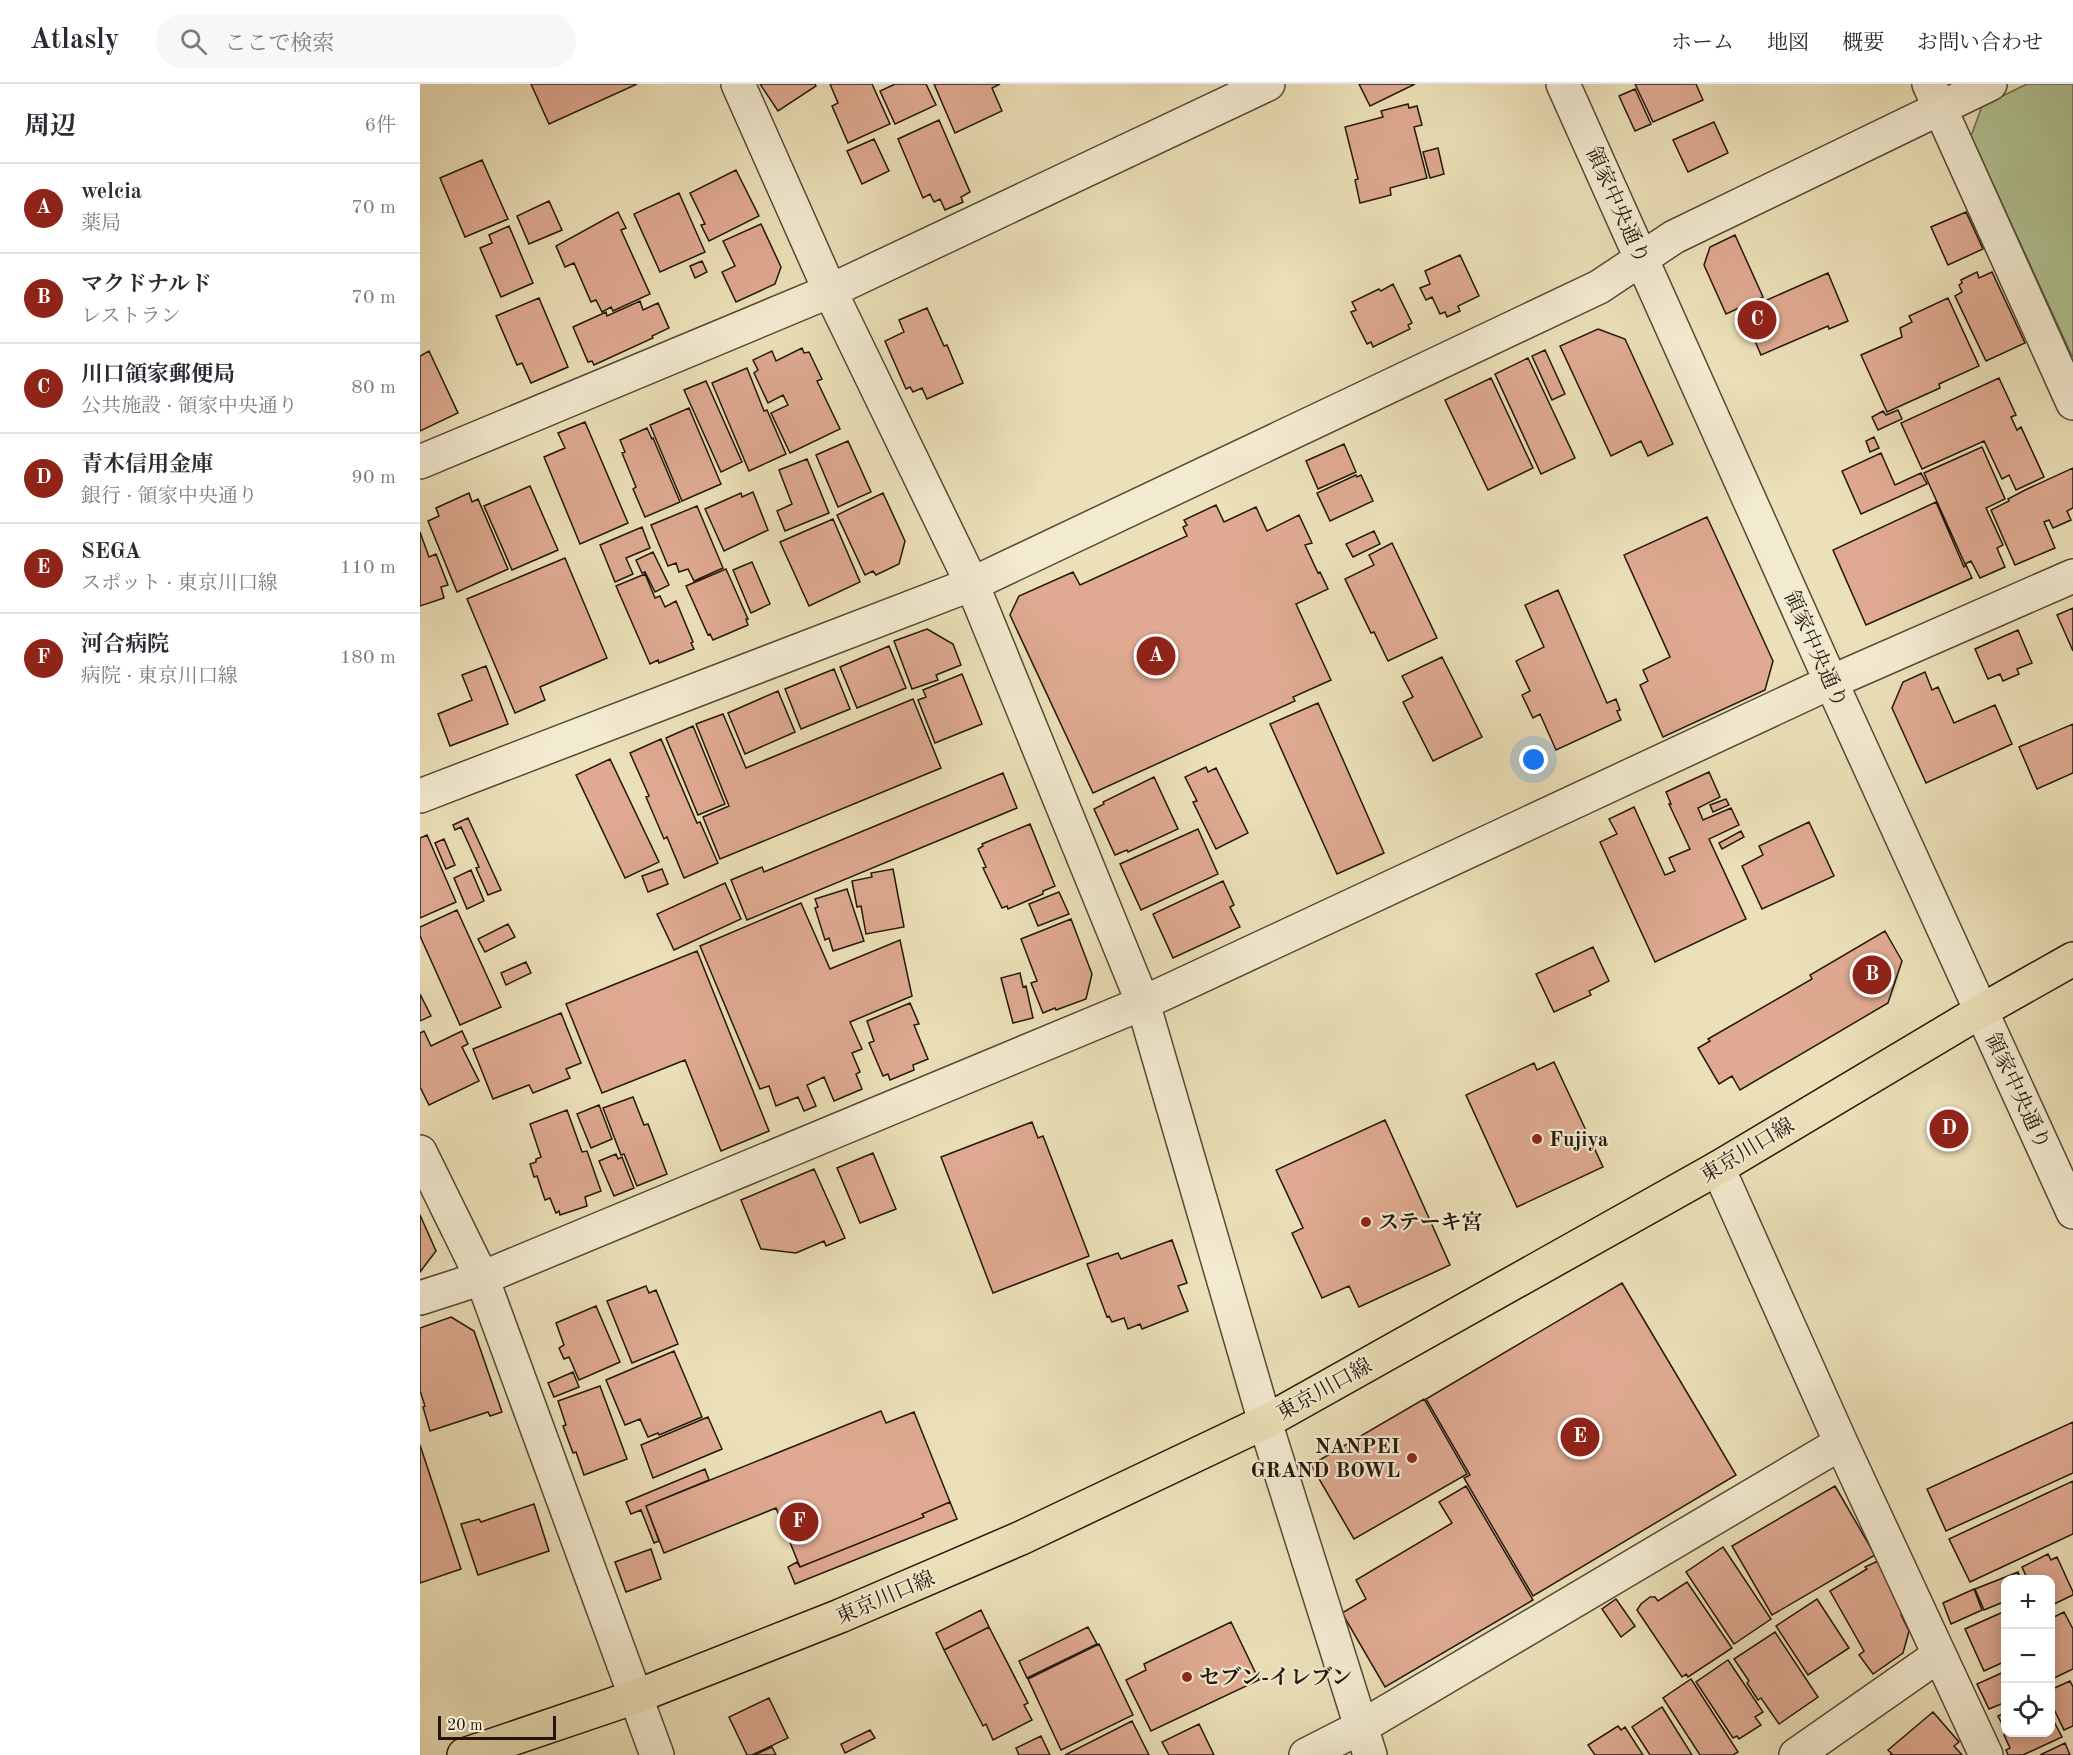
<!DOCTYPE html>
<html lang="ja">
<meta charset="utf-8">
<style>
body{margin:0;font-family:"Old Standard TT","Noto Serif JP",serif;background:#f7f7f7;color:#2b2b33}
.controls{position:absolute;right:18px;bottom:18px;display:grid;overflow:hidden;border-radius:12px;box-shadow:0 3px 15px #0003}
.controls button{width:54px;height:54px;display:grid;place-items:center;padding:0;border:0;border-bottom:2px solid #e1e1e2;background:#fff;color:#2b2b33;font:30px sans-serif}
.scale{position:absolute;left:18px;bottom:15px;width:118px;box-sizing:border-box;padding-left:6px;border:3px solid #23170c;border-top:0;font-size:16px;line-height:21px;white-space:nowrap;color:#23170c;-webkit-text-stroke:4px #f3ebd1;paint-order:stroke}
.you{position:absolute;left:1114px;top:676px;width:21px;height:21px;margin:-15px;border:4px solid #fff;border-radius:50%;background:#1a73e8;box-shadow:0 0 0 9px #1a73e833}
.badge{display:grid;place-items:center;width:39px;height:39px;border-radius:50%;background:#8f2418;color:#fff;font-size:20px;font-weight:700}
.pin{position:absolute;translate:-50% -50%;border:3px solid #fff;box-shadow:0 2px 6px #0006}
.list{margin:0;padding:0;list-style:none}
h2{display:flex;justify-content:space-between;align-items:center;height:78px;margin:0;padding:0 24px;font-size:26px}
h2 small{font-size:20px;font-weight:400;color:#7c7c81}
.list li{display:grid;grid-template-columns:39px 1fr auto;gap:18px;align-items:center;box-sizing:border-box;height:90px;padding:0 24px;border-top:2px solid #e1e1e2}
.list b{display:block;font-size:22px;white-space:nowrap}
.list p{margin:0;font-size:20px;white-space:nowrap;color:#7c7c81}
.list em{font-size:20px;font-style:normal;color:#7c7c81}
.icon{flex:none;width:33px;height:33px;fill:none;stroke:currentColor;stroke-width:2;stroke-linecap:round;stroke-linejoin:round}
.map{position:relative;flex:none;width:1653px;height:1671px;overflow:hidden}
header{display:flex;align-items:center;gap:36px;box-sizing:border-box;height:84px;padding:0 30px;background:#fff;border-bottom:2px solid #e1e1e2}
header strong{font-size:28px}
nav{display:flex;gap:33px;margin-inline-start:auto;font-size:21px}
.search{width:420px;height:54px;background:#f7f7f7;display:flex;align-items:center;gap:15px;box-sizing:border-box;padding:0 21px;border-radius:33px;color:#7c7c81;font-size:22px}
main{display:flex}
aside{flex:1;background:#fff}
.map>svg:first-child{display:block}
.green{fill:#b1c394;stroke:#6a6d50;stroke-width:1.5}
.building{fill:#dfaa91;stroke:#23170c;stroke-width:1.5}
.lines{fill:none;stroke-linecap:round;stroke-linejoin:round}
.minor-casing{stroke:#554937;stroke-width:36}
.major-casing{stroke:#23170c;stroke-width:36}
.minor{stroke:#f3ebd1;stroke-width:33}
.major{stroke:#ece0b8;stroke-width:33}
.poi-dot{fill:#8f2418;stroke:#f3ebd1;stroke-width:2}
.labels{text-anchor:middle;stroke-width:4.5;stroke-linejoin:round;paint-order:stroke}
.street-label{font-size:21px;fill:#23170c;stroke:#f3ebd1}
.poi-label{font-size:21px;font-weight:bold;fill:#23170c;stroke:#f3ebd1;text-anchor:start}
</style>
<header>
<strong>Atlasly</strong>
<div class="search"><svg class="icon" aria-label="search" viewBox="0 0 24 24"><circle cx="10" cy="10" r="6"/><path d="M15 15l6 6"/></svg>ここで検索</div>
<nav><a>ホーム</a><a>地図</a><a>概要</a><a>お問い合わせ</a></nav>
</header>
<main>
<aside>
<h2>周辺<small>6件</small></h2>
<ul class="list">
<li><span class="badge">A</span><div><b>welcia</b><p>薬局</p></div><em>70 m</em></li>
<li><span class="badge">B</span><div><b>マクドナルド</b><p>レストラン</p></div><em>70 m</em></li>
<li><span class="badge">C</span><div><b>川口領家郵便局</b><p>公共施設 · 領家中央通り</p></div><em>80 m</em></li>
<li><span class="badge">D</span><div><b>青木信用金庫</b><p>銀行 · 領家中央通り</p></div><em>90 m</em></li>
<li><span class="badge">E</span><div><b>SEGA</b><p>スポット · 東京川口線</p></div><em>110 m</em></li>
<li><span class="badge">F</span><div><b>河合病院</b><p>病院 · 東京川口線</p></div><em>180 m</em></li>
</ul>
</aside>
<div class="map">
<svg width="1653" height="1671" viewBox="0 0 1653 1671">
<rect width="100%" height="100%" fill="#ece0b8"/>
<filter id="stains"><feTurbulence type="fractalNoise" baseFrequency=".00333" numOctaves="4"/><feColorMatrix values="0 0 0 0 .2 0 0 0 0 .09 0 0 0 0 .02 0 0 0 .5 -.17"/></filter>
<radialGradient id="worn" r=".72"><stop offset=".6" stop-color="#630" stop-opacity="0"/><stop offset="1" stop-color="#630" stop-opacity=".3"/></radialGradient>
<path class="green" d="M1607,0H1653V274L1551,52L1562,22Z"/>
<path class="building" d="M111,0H217L129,40Z
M340,0H395L396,2L358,27Z
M410,0H452L470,40L428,59L412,22L418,19Z
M475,0H506L516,21L475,40L460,7Z
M514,0H580L572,4L582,27L535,49Z
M939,0H995L950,22Z
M1215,0H1276L1283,16L1233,38Z
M1215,5L1231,40L1215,47L1199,12Z
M988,20L989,24L997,22L1002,41L994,43L1007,94L970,104L971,111L940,119L935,96L938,95L925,43L963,33L961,27Z
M519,36L550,108L541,113L543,118L525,126L520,115L514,118L510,110L503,114L478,55Z
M1294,38L1308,69L1268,88L1253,56Z
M454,55L469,87L442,100L427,67Z
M1018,64L1024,90L1010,94L1003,68Z
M62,76L88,135L45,153L20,94Z
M316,86L339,132L289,157L281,141L285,140L270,109Z
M259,109L285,168L240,188L214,130Z
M129,117L142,146L109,160L97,132Z
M198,128L206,144L201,146L230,210L193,227L191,223L182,228L176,216L171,218L154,179L145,183L136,162Z
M1546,128L1563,165L1528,181L1511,143Z
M341,140L361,183L355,200L316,218L302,188L315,182L303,157Z
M89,142L113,199L81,213L60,164L72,159L69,151Z
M1315,151L1343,213L1306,230L1284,181L1290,163Z
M1040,171L1059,212L1038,222L1040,227L1027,233L1025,228L1020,230L1012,213L1006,216L1000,204L1010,200L1005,187Z
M282,177L287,188L275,194L270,182Z
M1557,188L1559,194L1572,188L1605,259L1566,277L1535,212L1542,208L1539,201L1542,199L1541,196Z
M1408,189L1428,237L1409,245L1408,242L1341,271L1322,227Z
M973,200L992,239L988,241L990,245L953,263L951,258L947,260L931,228L936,226L932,218L959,205L961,207Z
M119,214L148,283L111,299L102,279L97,281L76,232Z
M1528,214L1559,282L1519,300L1520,304L1467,328L1441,271L1482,253L1480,244L1492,238L1489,232Z
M220,217L223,226L238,219L249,244L232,252L233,254L174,281L172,277L168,278L153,243L186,228L187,232Z
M507,224L524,262L527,261L543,299L507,315L502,304L493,308L490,303L486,305L465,257L484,248L479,236Z
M1178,245L1205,255L1253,360L1228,372L1221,357L1191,372L1140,262Z
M382,264L384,269L389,268L402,295L397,297L420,345L370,369L351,329L368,321L363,311L348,319L334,289L338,286L333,276L352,267L356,277Z
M1125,266L1145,310L1132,316L1112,272Z
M9,267L38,329L0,347V272Z
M1108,274L1155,374L1121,390L1075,290Z
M327,284L344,327L347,326L366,370L329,387L292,299Z
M1071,294L1113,384L1068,406L1025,316Z
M1579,294L1596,331L1591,333L1597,346L1601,343L1624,393L1596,406L1589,391L1582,395L1564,357L1502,385L1481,339Z
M286,297L322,378L301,388L264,306Z
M269,324L301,400L262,417L230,341Z
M1478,326L1482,335L1458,346L1452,333L1463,327L1466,331Z
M165,338L208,439L160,460L124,373L145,364L138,349Z
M227,344L232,355L233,354L260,418L225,433L213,405L216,403L202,369L205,368L200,356Z
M1454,353L1459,364L1450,368L1446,357Z
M428,357L451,408L418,423L396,371Z
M924,360L936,388L898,405L886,377Z
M1562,363L1585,415L1566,424L1583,461L1577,464L1585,483L1560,494L1551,477L1545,480L1504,389Z
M1461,369L1475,401L1501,389L1507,400L1441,430L1422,387Z
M387,375L409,429L365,447L357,427L372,420L359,386Z
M1653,384V424L1647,427L1651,436L1633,444L1629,436L1624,438L1635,464L1595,481L1571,426L1589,417L1588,415L1605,406Z
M936,391L937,393L941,391L953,417L910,437L897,409Z
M110,402L138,466L92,486L64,422Z
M333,408L348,446L304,467L285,425L321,409L322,413Z
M49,409L52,418L58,415L88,485L37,508L8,437L19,432L16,424Z
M463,409L485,457L479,480L456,491L453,487L445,491L417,431Z
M1516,418L1544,483L1546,481L1552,494L1446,541L1413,466Z
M796,421L804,438L836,423L847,447L879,431L892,459L885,461L898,489L900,488L908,505L876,520L911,596L873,613L875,617L673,709L590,531L599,512L653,488L660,501L767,452L763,443L767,441L764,436Z
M277,422L303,484L274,497L268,485L259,488L256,479L248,482L231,441Z
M1287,433L1353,577L1345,606L1243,653L1220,601L1228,597L1223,586L1250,573L1204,471Z
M413,435L440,498L389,522L360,458Z
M222,443L230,464L206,474L213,490L195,498L180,461Z
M954,447L960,460L933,473L926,460Z
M0,448L9,473L16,470L28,501L21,503L24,514L0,522Z
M972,459L1017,554L968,577L954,548L951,549L925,495L954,481L949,471Z
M233,468L249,501L235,508L225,488L222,489L216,476Z
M145,474L187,574L120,603L125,616L95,629L47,515Z
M332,478L350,520L331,529L313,486Z
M306,485L328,535H326L328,541L293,556L290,550L288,551L266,502Z
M225,490L235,514L240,512L245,523L256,517L273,558L271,559L274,565L239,579L238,576L230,580L196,502Z
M1138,506L1187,619L1196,615L1200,626L1197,627L1201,636L1136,666L1120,630L1113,634L1102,611L1110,607L1096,577L1124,563L1105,521Z
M1653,524V567L1637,531Z
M507,545L533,560L541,581L516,591L518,596L492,605L474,557Z
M1598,546L1612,579L1597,585L1599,590L1583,597L1580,590L1568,595L1555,565Z
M469,562L486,604L437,624L420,583Z
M1022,573L1062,653L1013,677L983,618L993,613L982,592Z
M66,582L88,640L30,662L18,630L52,616L42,591Z
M414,585L430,625L381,645L365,605Z
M1505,588L1512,606L1518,603L1534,639L1575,621L1592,660L1506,699L1472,624L1483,598Z
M542,590L562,640L515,659L498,616L506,613L503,606Z
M358,607L375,648L325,670L308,629Z
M493,615L521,684L300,775L283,733L309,722L276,640L303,630L326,684Z
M898,619L964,769L917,790L850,640Z
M1653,640V689L1617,705L1599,663Z
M273,642L305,720L278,731L246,654Z
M241,655L277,739L280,738L298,779L264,794L247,753L244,755L226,713L229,712L210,669Z
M190,675L239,778L205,794L156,691Z
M786,683L788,688L796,684L828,749L796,765L773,718L777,717L765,693Z
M1289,688L1300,713L1278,724L1283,736L1311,724L1319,741L1289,755L1326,835L1235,878L1180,758L1197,750L1189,735L1214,723L1245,791L1255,787L1249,774L1270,765L1249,720H1251L1246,708Z
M583,689L597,724L327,836L311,796L342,783L344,788Z
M734,693L758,745L708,768L707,766L695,771L674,725L684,720L683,718Z
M1306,715L1309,721L1293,728L1290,721Z
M48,734L81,806L68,811L56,784L59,783L41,743L35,746L33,741Z
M1389,738L1414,792L1342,825L1322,782L1343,771L1339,762Z
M610,740L635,802L623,807V810L588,825L587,822L582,824L563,784L566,783L558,765L563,762L562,760Z
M778,745L798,790L721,826L700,780Z
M1321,747L1324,753L1302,765L1299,759Z
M7,751L36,818L0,834V754Z
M24,755L35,781L26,785L15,759Z
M242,785L248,800L228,808L222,792Z
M473,785L484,843L446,850L441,822L437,823L432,797L452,793L451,789Z
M51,786L64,817L47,825L34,794Z
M803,797L814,821L810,823L820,843L753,874L733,830Z
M305,799L321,835L254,866L237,830Z
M427,805L444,857L413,867L409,854L405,856L395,824L398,823L395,815Z
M639,808L649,830L618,842L609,820Z
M381,819L410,885L480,856L492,912L430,938L442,965L432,969L440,988L436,990L442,1005L414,1017L404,993L387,1001L396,1022L384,1027L378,1013L356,1022L349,1002L340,1005L280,862Z
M37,826L81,923L40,941L0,852V843Z
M651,835L672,890L666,915L636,926L635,924L623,929L611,899L617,897L601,855Z
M88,840L95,853L65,868L58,855Z
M1465,847L1482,877L1468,919L1320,1006L1312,992L1299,1000L1278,964L1290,957L1288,955L1392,895L1390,891Z
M1173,863L1189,897L1169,907L1171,911L1134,928L1116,890Z
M277,867L349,1047L301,1067L265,976L182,1009L146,920Z
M106,878L111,889L86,901L81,889Z
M600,889L603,903L606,902L613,934L593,939L581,894Z
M0,910L11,932L0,937Z
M490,919L499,940L494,941L508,975L493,981L494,986L470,996L468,990L463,992L449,959L454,957L447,937Z
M141,929L161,979L146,985L150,994L113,1009L109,1001L73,1015L53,965Z
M4,947L11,962L42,947L48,960L42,963L59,997L9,1021L0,1003V949Z
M1134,978L1183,1083L1097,1123L1046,1011L1114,979L1117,986Z
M213,1013L224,1041L228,1040L247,1090L217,1102L204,1070L201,1071L183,1024Z
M179,1021L192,1055L171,1064L157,1030Z
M147,1026L162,1068L167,1067L181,1107L165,1113L167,1122L140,1131L139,1127L136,1129L130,1114L125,1116L117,1092L114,1093L110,1080L116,1078V1075L121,1073L110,1040Z
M965,1036L1030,1181L939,1223L929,1202L902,1214L872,1149L883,1144L856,1086Z
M612,1038L618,1054L623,1052L669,1172L573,1209L521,1073Z
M453,1069L476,1125L440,1139L417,1084Z
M196,1070L198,1075L202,1073L214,1104L194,1112L179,1077Z
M394,1085L425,1154L406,1162L404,1157L376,1169L341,1165L321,1116Z
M0,1131L16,1167L0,1188Z
M752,1156L767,1199L758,1202L768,1227L722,1245L720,1240L708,1245L704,1234L692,1238L689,1232L687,1233L667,1180L698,1169L701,1175Z
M1202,1199L1316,1391L1113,1512L1044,1394L1050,1391L1006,1315Z
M226,1202L229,1209L236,1206L258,1260L212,1279L187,1217Z
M176,1222L200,1278L159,1296L149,1273L144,1275L139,1264L144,1261L136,1239Z
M31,1233L54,1247L82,1328L70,1332L68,1328L10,1347L3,1323L5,1322L0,1307V1244Z
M254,1267L282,1333L239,1351L238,1349L228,1353L220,1335L205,1341L186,1296Z
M153,1288L159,1303L134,1313L128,1299Z
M180,1302L207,1375L164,1391L156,1368L153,1369L143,1342L146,1341L138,1317Z
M1004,1315L1047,1390L934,1455L891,1381Z
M461,1327L466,1339L494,1328L530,1418L502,1430L504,1433L380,1483L356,1424L244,1469L226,1422Z
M288,1333L302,1365L233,1394L221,1361Z
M1653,1338V1389L1526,1447L1507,1405Z
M0,1361L41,1485L0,1499Z
M285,1385L289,1396L226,1422L239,1457L234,1459L221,1426L211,1430L206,1418Z
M1653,1397V1450L1550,1498L1529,1455Z
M1046,1402L1113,1516L965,1603L922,1529L946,1515L936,1496L1032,1439L1019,1418Z
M1415,1402L1455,1471L1352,1531L1312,1462Z
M530,1418L537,1435L375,1500L368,1483L377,1478L380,1483L504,1433L502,1430Z
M114,1420L129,1467L58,1491L41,1440L59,1435L61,1438Z
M1303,1463L1351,1535L1314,1560L1266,1488Z
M231,1465L241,1495L206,1508L195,1478Z
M1628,1470L1631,1476L1637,1473L1653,1508V1511L1630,1522V1496H1608L1602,1483Z
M1458,1477L1484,1528L1481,1531L1489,1547L1483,1569L1453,1590L1439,1571L1444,1567L1410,1507L1447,1485L1445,1483Z
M1598,1488L1601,1496H1586V1517L1564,1526L1555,1505Z
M1267,1498L1312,1564L1268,1593L1266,1590L1262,1593L1217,1526L1221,1520L1230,1513H1235L1238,1517Z
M1554,1505L1562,1526L1531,1540L1523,1519Z
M1196,1515L1215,1542L1201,1553L1182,1525Z
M1397,1515L1429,1564L1388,1591L1356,1542Z
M561,1526L569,1543L524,1566L516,1549Z
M1583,1528L1586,1533V1577L1564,1587L1545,1545Z
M1644,1528L1653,1545V1585L1630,1596V1535Z
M811,1538L839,1596L731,1647L706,1596L726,1586L724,1580Z
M569,1543L608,1619L604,1621L612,1636L573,1656L566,1640L563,1642L524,1566Z
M668,1543L677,1560L607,1594L599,1577Z
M1355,1548L1398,1613L1359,1640L1341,1614L1338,1616L1327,1599L1329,1597L1314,1575Z
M679,1560L713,1631L641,1666L608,1595Z
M1308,1576L1343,1628L1335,1633L1341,1641L1319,1655L1317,1652L1313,1654L1276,1598Z
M1586,1587V1618L1569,1625L1557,1600Z
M1271,1595L1318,1668L1313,1671H1280L1243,1614Z
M1650,1597L1653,1603V1642L1644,1646L1630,1617V1606Z
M349,1614L368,1654L332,1671H327L309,1633Z
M1242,1623L1272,1671H1230L1212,1643Z
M1513,1628L1539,1658L1534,1662L1542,1671H1470L1472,1670L1468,1666Z
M1586,1628V1648L1578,1632Z
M1630,1630L1642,1653L1603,1671H1588L1586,1666L1590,1664L1584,1651L1586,1648H1630Z
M712,1637L729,1671H645Z
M779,1640L794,1671H749L742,1658Z
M1198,1642L1201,1646L1205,1643L1223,1671H1175L1168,1661Z
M450,1646L455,1654L425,1669L421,1660Z
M621,1652L630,1671H599L596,1664Z
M1645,1659L1650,1671H1620Z
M352,1663L356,1671H334Z"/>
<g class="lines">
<g class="minor-casing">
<path id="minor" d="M318,0L410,207L552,500L723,919L845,1338L950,1671
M1143,0L1411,598L1653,1128
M1509,0L1653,319
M0,378L410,207L848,0
M0,712L552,500L1179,203L1254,153L1570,0
M0,1068L62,1194L237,1671
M1298,1084L1421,1359L1566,1671
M0,1214L62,1194L723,919L1411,598L1653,492
M886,1671L941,1643L1421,1359
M1376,1671L1519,1571"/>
</g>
<g class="major-casing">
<path id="major" d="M44,1671L215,1613L420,1532L601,1454L845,1338L1298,1084L1561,927L1653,875"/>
</g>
<use href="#minor" class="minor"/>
<use href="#major" class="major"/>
</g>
<g class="poi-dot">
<circle cx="1117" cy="1055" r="6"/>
<circle cx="946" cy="1138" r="6"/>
<circle cx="992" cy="1374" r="6"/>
<circle cx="767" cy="1593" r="6"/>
</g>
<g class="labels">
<g class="street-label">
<text transform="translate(1198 121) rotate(66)" y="7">領家中央通り</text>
<text transform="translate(1396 565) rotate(66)" y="7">領家中央通り</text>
<text transform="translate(1598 1007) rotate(65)" y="7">領家中央通り</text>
<text transform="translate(1327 1066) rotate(-31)" y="7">東京川口線</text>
<text transform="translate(904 1305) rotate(-29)" y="7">東京川口線</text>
<text transform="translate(465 1513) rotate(-23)" y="7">東京川口線</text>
</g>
<g class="poi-label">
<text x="1129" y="1062">Fujiya</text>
<text x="958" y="1145">ステーキ宮</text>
<text x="980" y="1369" text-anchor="end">NANPEI<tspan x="980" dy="24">GRAND BOWL</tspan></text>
<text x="779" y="1600">セブン-イレブン</text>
</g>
</g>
<rect width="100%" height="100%" filter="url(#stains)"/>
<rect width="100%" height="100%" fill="url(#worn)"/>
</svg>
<div class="controls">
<button>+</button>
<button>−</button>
<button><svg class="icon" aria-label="locate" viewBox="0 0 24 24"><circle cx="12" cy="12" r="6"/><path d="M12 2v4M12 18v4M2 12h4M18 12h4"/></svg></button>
</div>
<div class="scale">20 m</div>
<div class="you"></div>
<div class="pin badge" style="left:736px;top:572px">A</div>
<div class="pin badge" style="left:1452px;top:891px">B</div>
<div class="pin badge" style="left:1337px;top:236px">C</div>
<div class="pin badge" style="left:1529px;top:1045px">D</div>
<div class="pin badge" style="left:1160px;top:1353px">E</div>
<div class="pin badge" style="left:379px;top:1438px">F</div>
</div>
</main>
